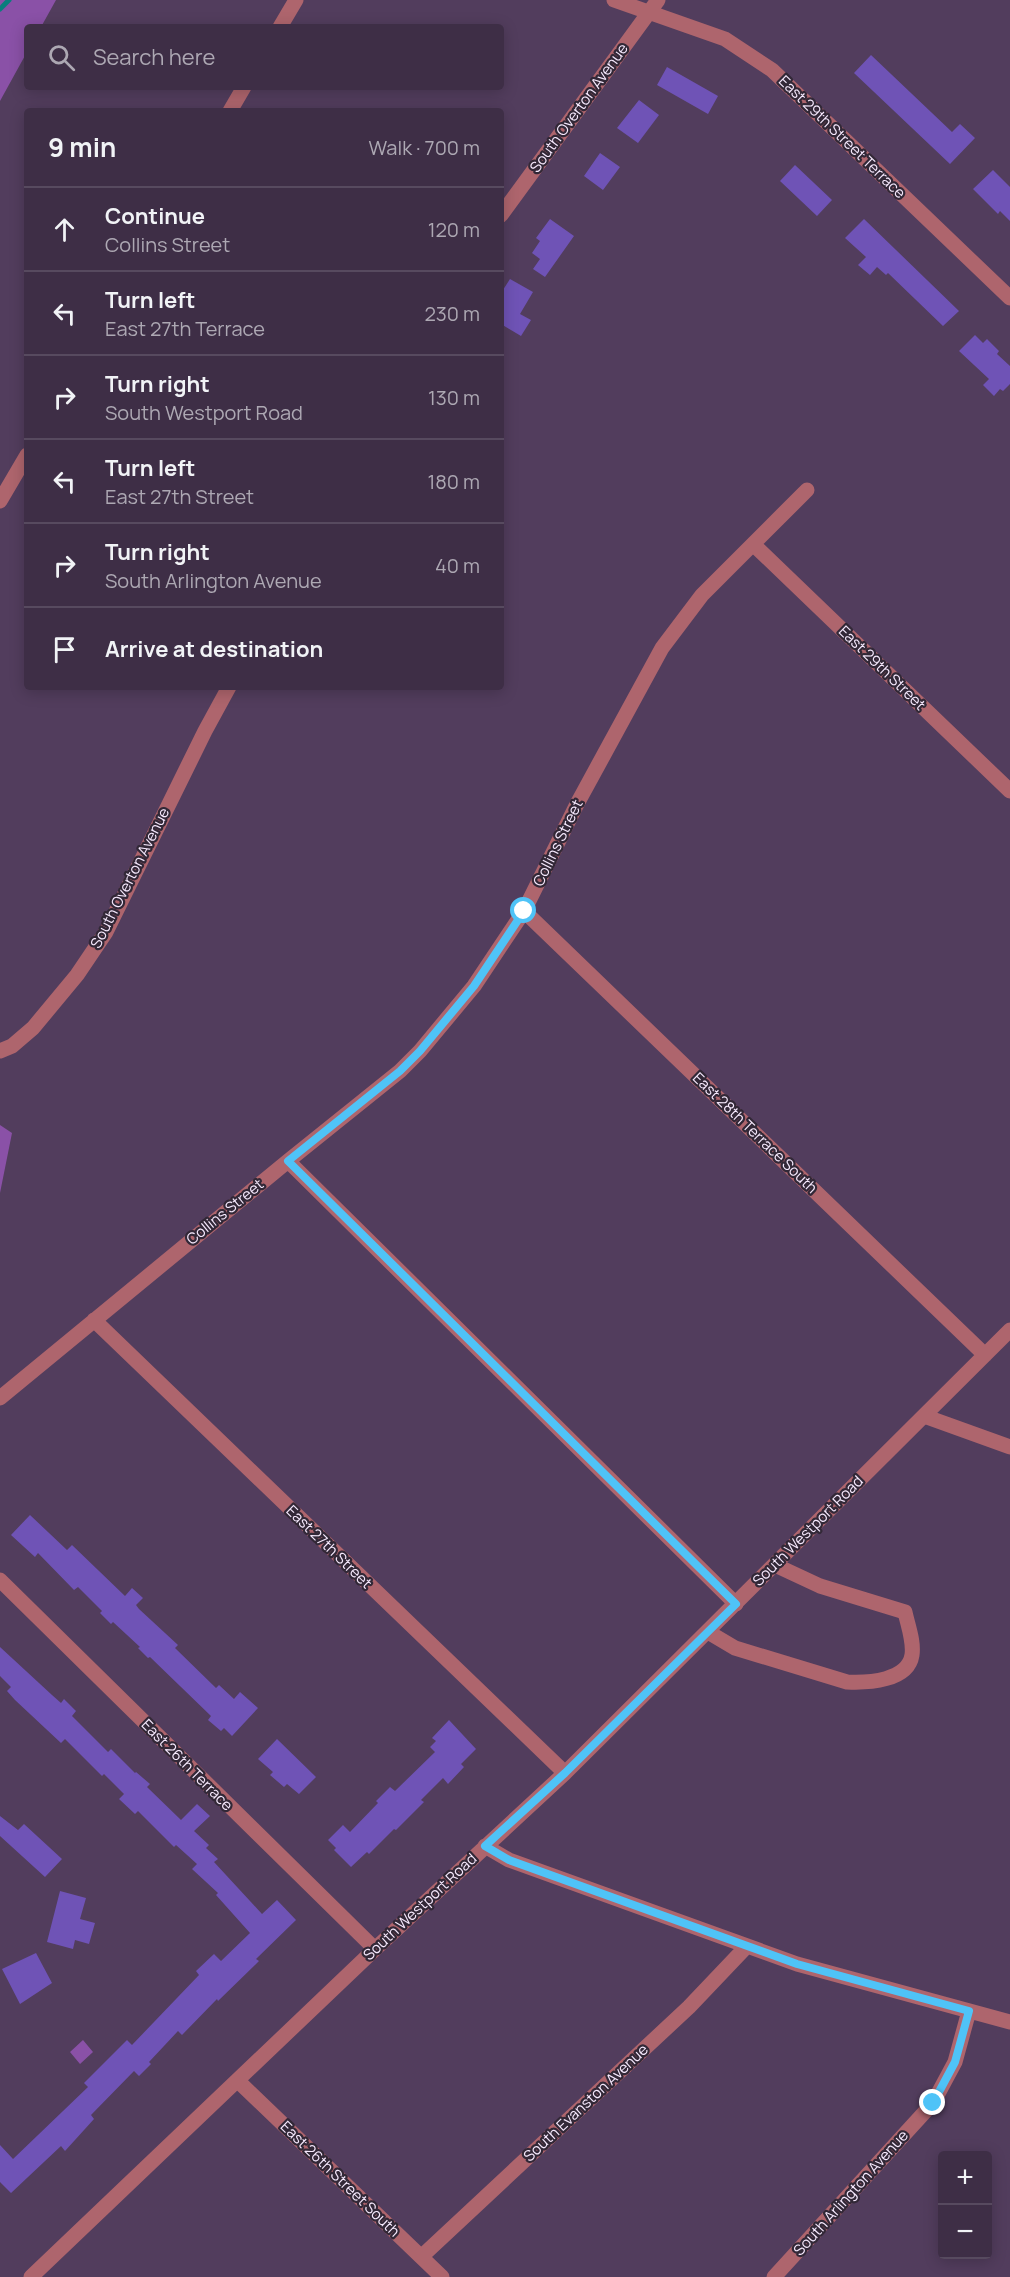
<!DOCTYPE html>
<meta charset="utf-8">
<style>
body{margin:0;font-family:Manrope,sans-serif;background:#493a51;color:#f1f3f6}
.controls{position:absolute;right:18px;bottom:18px;display:grid;overflow:hidden;border-radius:6px;box-shadow:0 3px 15px #0003}
.controls button{width:54px;height:54px;display:grid;place-items:center;padding:0;border:0;border-bottom:2px solid #574a5f;background:#3e2e46;color:#f1f3f6;font:30px sans-serif}
.stop{position:absolute;width:18px;height:18px;margin:-14px;border:4px solid #4fc3f7;border-radius:50%;background:#fff}
.stop.end{background:#4fc3f7;border-color:#fff;box-shadow:0 2px 6px #0008}
.list{margin:0;padding:0;list-style:none}
h2{display:flex;justify-content:space-between;align-items:center;height:78px;margin:0;padding:0 24px;font-size:26px}
h2 small{font-size:20px;font-weight:400;color:#ada8b3}
.list li{display:grid;grid-template-columns:39px 1fr auto;gap:18px;align-items:center;box-sizing:border-box;height:84px;padding:0 24px;border-top:2px solid #574a5f}
.list b{display:block;font-size:22px;white-space:nowrap}
.list p{margin:0;font-size:20px;white-space:nowrap;color:#ada8b3}
.list em{font-size:20px;font-style:normal;color:#ada8b3}
.icon{flex:none;width:33px;height:33px;fill:none;stroke:currentColor;stroke-width:2;stroke-linecap:round;stroke-linejoin:round}
.map{position:relative;flex:none;width:1010px;height:2277px;overflow:hidden}
.search{position:absolute;background:#3e2e46;box-shadow:0 3px 15px #0003;left:24px;top:24px;width:480px;height:66px;display:flex;align-items:center;gap:15px;box-sizing:border-box;padding:0 21px;border-radius:6px;color:#ada8b3;font-size:22px}
.panel{position:absolute;background:#3e2e46;box-shadow:0 3px 15px #0003;left:24px;top:108px;width:480px;height:582px;border-radius:6px}
.map>svg:first-child{display:block}
.green{fill:#8a51a7}
.lines{fill:none;stroke-linecap:round;stroke-linejoin:round}
.stream{stroke:#0a7e7d;stroke-width:5}
.building{fill:#6f53b6}
.minor{stroke:#ae656d;stroke-width:15}
.route{stroke:#4fc3f7;stroke-width:8}
.labels{text-anchor:middle;stroke-width:4.5;stroke-linejoin:round;paint-order:stroke}
.street-label{font-size:15px;fill:#f7eafe;stroke:#322837}
</style>
<div class="map">
<svg width="1010" height="2277" viewBox="0 0 1010 2277">
<rect width="100%" height="100%" fill="#523d5d"/>
<path class="green" d="M0,0H56L41,27H27V52L0,101Z
M0,1125L12,1133L0,1193Z
M83,2040L93,2052L80,2064L70,2052Z"/>
<g class="lines">
<path class="stream" d="M0,9L9,0"/>
</g>
<path class="building" d="M871,55L952,132L960,124L975,138L950,164L854,73Z
M667,67L718,96L708,114L657,85Z
M639,100L659,115L638,143L617,128Z
M600,153L620,167L603,190L584,176Z
M795,165L832,200L817,216L780,181Z
M993,170L1010,187V221L1000,211L998,214L973,189Z
M550,219L574,236L545,277L533,269L540,259L532,253L540,241L536,238Z
M864,219L959,311L943,326L888,273L886,275L877,267L870,275L858,265L866,257L845,238Z
M510,279L533,292L520,314L531,320L521,336L501,324V293Z
M975,335L983,343L987,339L999,351L997,354L1010,366V384L1003,391L1000,389L994,396L983,385L989,379L959,351Z
M30,1515L67,1550L72,1545L125,1596L132,1588L143,1598L136,1605L139,1609L178,1645L175,1648L216,1688L219,1685L234,1699L240,1692L258,1708L232,1736L224,1728L221,1731L208,1720L211,1716L150,1657L148,1658L138,1648L140,1647L113,1622L111,1624L100,1613L102,1611L78,1587L74,1590L38,1553L35,1557L11,1535Z
M0,1647L52,1695L61,1703L64,1699L76,1711L72,1716L108,1752L111,1749L135,1773L136,1772L150,1784L147,1787L181,1820L197,1804L210,1816L194,1831L209,1845L206,1848L218,1859L214,1862L262,1914L277,1900L296,1920L256,1959L259,1961L218,2001L217,1999L182,2035L178,2031L149,2062L151,2064L139,2076L134,2071L91,2115L94,2119L65,2151L61,2146L11,2193L0,2182V2145L13,2159L88,2087L84,2083L127,2040L132,2045L199,1975L196,1971L214,1954L221,1961L250,1933L216,1895L218,1893L192,1869L197,1864L176,1845L174,1847L138,1811L135,1814L119,1799L124,1794L104,1774L102,1776L65,1739L61,1743L15,1700L7,1691L11,1687L0,1676Z
M449,1720L476,1749L461,1764L464,1767L448,1784L443,1778L421,1800L424,1802L396,1830L394,1829L369,1854L367,1852L351,1867L334,1850L336,1848L328,1840L343,1825L350,1832L378,1803L376,1801L390,1787L395,1791L435,1752L430,1747L436,1741L432,1738Z
M277,1739L316,1777L299,1794L287,1784L284,1787L270,1775L273,1772L258,1759Z
M0,1816L18,1830L24,1824L62,1859L45,1877L0,1836Z
M60,1891L86,1898L80,1919L95,1923L89,1944L75,1940L73,1949L47,1942Z
M36,1953L52,1983L20,2004L2,1969Z"/>
<g class="lines">
<path class="minor" d="M614,0L725,39L772,70L1010,298
M280,27L296,0
M230,111L244,87
M501,215L658,0
M0,501L27,455
M754,545L1010,791
M524,911L985,1355
M0,1051L12,1046L33,1028L77,975L106,932L205,731L229,687
M288,1161L736,1604
M94,1320L565,1773
M0,1398L288,1161L400,1071L420,1051L474,986L524,911L577,804L662,648L702,595L807,490
M924,1416L1010,1447
M0,1580L375,1949
M708,1632L735,1648L847,1682C868,1683 908,1681 912,1655C914,1641 908,1626 905,1612L820,1586L775,1565
M485,1846L509,1860L797,1964L1010,2022
M238,2081L442,2277
M421,2257L689,2007L747,1946
M31,2277L375,1949L565,1773L1010,1330
M774,2277L933,2103L955,2062L969,2011"/>
</g>
<g class="lines">
<path class="route" d="M524,911L474,986L420,1051L400,1071L288,1161L736,1604L565,1773L485,1846L509,1860L797,1964L969,2011L955,2062L933,2103"/>
</g>
<g class="labels">
<g class="street-label">
<text transform="translate(579 108) rotate(-54)" y="5">South Overton Avenue</text>
<text transform="translate(842 137) rotate(44)" y="5">East 29th Street Terrace</text>
<text transform="translate(882 668) rotate(44)" y="5">East 29th Street</text>
<text transform="translate(558 843) rotate(-64)" y="5">Collins Street</text>
<text transform="translate(130 878) rotate(-63)" y="5">South Overton Avenue</text>
<text transform="translate(755 1133) rotate(44)" y="5">East 28th Terrace South</text>
<text transform="translate(225 1212) rotate(-39)" y="5">Collins Street</text>
<text transform="translate(808 1531) rotate(-45)" y="5">South Westport Road</text>
<text transform="translate(329 1547) rotate(44)" y="5">East 27th Street</text>
<text transform="translate(187 1765) rotate(45)" y="5">East 26th Terrace</text>
<text transform="translate(420 1907) rotate(-43)" y="5">South Westport Road</text>
<text transform="translate(586 2103) rotate(-43)" y="5">South Evanston Avenue</text>
<text transform="translate(340 2179) rotate(44)" y="5">East 26th Street South</text>
<text transform="translate(851 2193) rotate(-48)" y="5">South Arlington Avenue</text>
</g>
</g>
</svg>
<div class="controls">
<button>+</button>
<button>−</button>
</div>
<div class="stop" style="left:524px;top:911px"></div>
<div class="stop end" style="left:933px;top:2103px"></div>
<div class="search"><svg class="icon" aria-label="search" viewBox="0 0 24 24"><circle cx="10" cy="10" r="6"/><path d="M15 15l6 6"/></svg>Search here</div>
<section class="panel">
<h2>9 min<small>Walk · 700 m</small></h2>
<ul class="list">
<li><svg class="icon" aria-label="ahead" viewBox="0 0 24 24"><path d="M12 20V5M6 11l6-6 6 6"/></svg><div><b>Continue</b><p>Collins Street</p></div><em>120 m</em></li>
<li><svg class="icon" aria-label="left" viewBox="0 0 24 24"><path d="M17 20v-9H6M10 6l-5 5 5 5"/></svg><div><b>Turn left</b><p>East 27th Terrace</p></div><em>230 m</em></li>
<li><svg class="icon" aria-label="right" viewBox="0 0 24 24"><path d="M7 20v-9h11M14 6l5 5-5 5"/></svg><div><b>Turn right</b><p>South Westport Road</p></div><em>130 m</em></li>
<li><svg class="icon" aria-label="left" viewBox="0 0 24 24"><path d="M17 20v-9H6M10 6l-5 5 5 5"/></svg><div><b>Turn left</b><p>East 27th Street</p></div><em>180 m</em></li>
<li><svg class="icon" aria-label="right" viewBox="0 0 24 24"><path d="M7 20v-9h11M14 6l5 5-5 5"/></svg><div><b>Turn right</b><p>South Arlington Avenue</p></div><em>40 m</em></li>
<li><svg class="icon" aria-label="arrive" viewBox="0 0 24 24"><path d="M6 21V4h12l-3 4 3 4H6"/></svg><div><b>Arrive at destination</b></div></li>
</ul>
</section>
</div>
